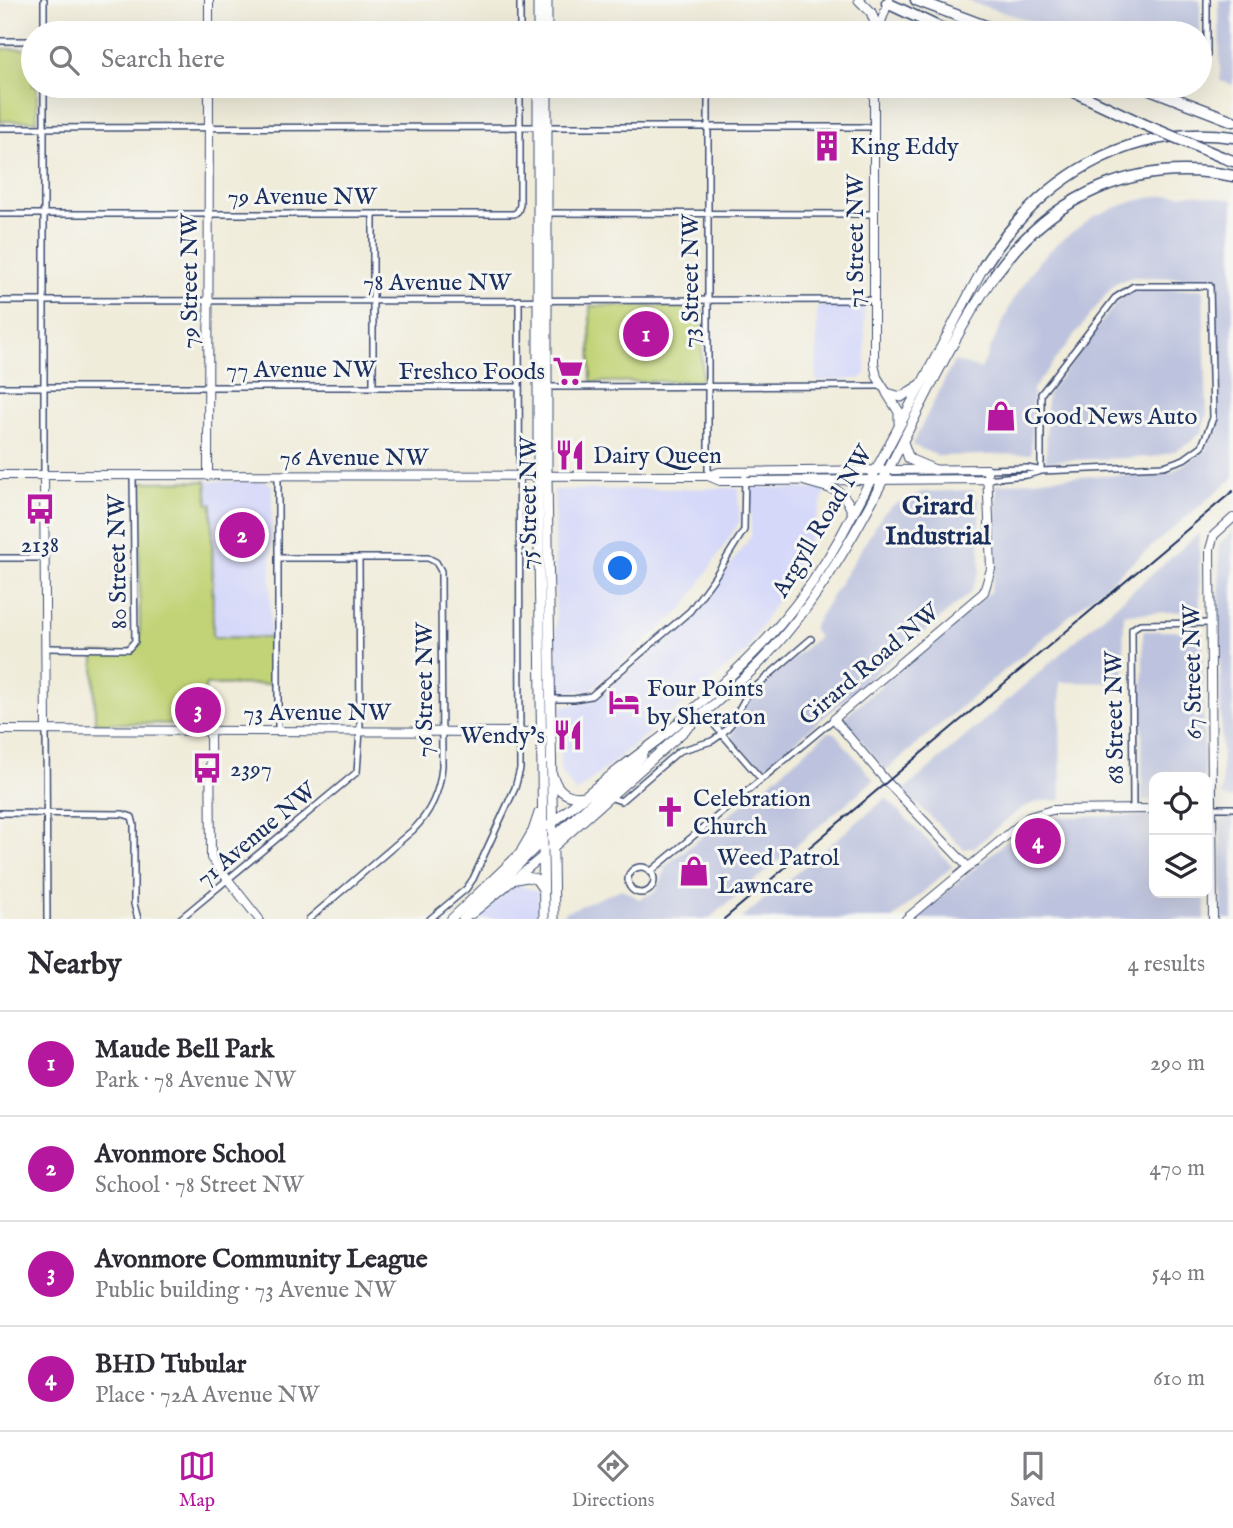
<!DOCTYPE html>
<meta charset="utf-8">
<style>
body{margin:0;font-family:"IM FELL English",serif;background:#f2f2f3;color:#2b2b33}
.controls{position:absolute;right:21px;bottom:21px;display:grid;overflow:hidden;border-radius:14px;box-shadow:0 7px 28px #0002}
.controls button{width:63px;height:63px;display:grid;place-items:center;padding:0;border:0;border-bottom:2px solid #e1e1e2;background:#fff;color:#2b2b33;font:35px sans-serif}
.you{position:absolute;left:621px;top:569px;width:24px;height:24px;margin:-18px;border:5px solid #fff;border-radius:50%;background:#1a73e8;box-shadow:0 0 0 10px #1a73e833}
.badge{display:grid;place-items:center;width:46px;height:46px;border-radius:50%;background:#b5179e;color:#fff;font-size:23px;font-weight:700}
.pin{position:absolute;translate:-50% -50%;border:4px solid #fff;box-shadow:0 2px 7px #0006}
.list{margin:0;padding:0;list-style:none}
h2{display:flex;justify-content:space-between;align-items:center;height:91px;margin:0;padding:0 28px;font-size:30px}
h2 small{font-size:23px;font-weight:400;color:#7c7c81}
.list li{display:grid;grid-template-columns:46px 1fr auto;gap:21px;align-items:center;box-sizing:border-box;height:105px;padding:0 28px;border-top:2px solid #e1e1e2}
.list b{display:block;font-size:26px;white-space:nowrap}
.list p{margin:0;font-size:23px;white-space:nowrap;color:#7c7c81}
.list em{font-size:23px;font-style:normal;color:#7c7c81}
.icon{flex:none;width:38px;height:38px;fill:none;stroke:currentColor;stroke-width:2;stroke-linecap:round;stroke-linejoin:round}
.map{position:relative;flex:none;width:1233px;height:919px;overflow:hidden}
.search{position:absolute;background:#fff;box-shadow:0 7px 28px #0002;left:21px;right:21px;top:21px;height:77px;display:flex;align-items:center;gap:18px;box-sizing:border-box;padding:0 24px;border-radius:38px;color:#7c7c81;font-size:26px}
.sheet{height:511px;background:#fff}
nav{display:flex;justify-content:space-around;align-items:center;box-sizing:border-box;height:98px;border-top:2px solid #e1e1e2;background:#fff;font-size:19px;color:#7c7c81}
nav a{display:grid;justify-items:center;gap:4px}
nav .on{color:#b5179e}
.map>svg:first-child{display:block}
.built{fill:#d5d8f9}
.industrial{fill:#bdc3de}
.green{fill:#c1d376;stroke:#6e816a;stroke-width:2}
.lines{fill:none;stroke-linecap:round;stroke-linejoin:round}
.street-casing{stroke:#3b4b71;stroke-width:8}
.secondary-casing{stroke:#3b4b71;stroke-width:10}
.primary-casing{stroke:#3b4b71;stroke-width:11}
.highway-casing{stroke:#3b4b71;stroke-width:13}
.street{stroke:#fff;stroke-width:5}
.secondary{stroke:#fff;stroke-width:8}
.primary{stroke:#fff;stroke-width:9}
.highway{stroke:#fff;stroke-width:10}
.rail{stroke:#1b2f5e;stroke-width:2}
.highway-bridge-casing{stroke:#3b4b71;stroke-width:13;stroke-linecap:butt}
.highway-bridge{stroke:#fff;stroke-width:10}
.labels{text-anchor:middle;stroke-width:6;stroke-linejoin:round;paint-order:stroke}
.poi-label{font-size:24px;fill:#1b2f5e;stroke:#f6f6f2;text-anchor:start}
.street-label{font-size:24px;fill:#1b2f5e;stroke:#f6f6f2}
.neighbourhood-label{font-size:26px;font-weight:bold;fill:#1b2f5e;stroke:#f6f6f2}
</style>
<div class="map">
<svg width="1233" height="919" viewBox="0 0 1233 919">
<rect width="100%" height="100%" fill="#f6f6f2"/>
<filter id="ink" filterUnits="userSpaceOnUse"><feTurbulence type="fractalNoise" baseFrequency=".0143" numOctaves="2"/><feDisplacementMap in="SourceGraphic" scale="14" xChannelSelector="R" yChannelSelector="G"/><feConvolveMatrix kernelMatrix="1 2 1 2 8 2 1 2 1" color-interpolation-filters="sRGB"/></filter>
<filter id="wash" filterUnits="userSpaceOnUse"><feTurbulence type="fractalNoise" baseFrequency=".00686" numOctaves="4" result="noise"/><feDisplacementMap in="SourceGraphic" scale="28" xChannelSelector="R" yChannelSelector="G"/><feGaussianBlur stdDeviation="1.57" result="paint"/><feColorMatrix in="noise" values="0 0 0 0 0 0 0 0 0 0 0 0 0 0 0 0 0 1.4 0 .05"/><feComposite in="paint" operator="in"/></filter>
<g filter="url(#wash)">
<rect width="100%" height="100%" fill="#f0ecda"/>
<path class="built" d="M817,306H864L866,374L860,379L816,381Z
M206,481L268,482L272,486L270,638H213L212,504H208Z
M750,487L826,490L804,553L747,651L576,793L560,770L561,706L593,702L693,619L751,536Z
M738,488L740,521L684,608L589,691H557L554,490Z
M516,884L538,892L539,919H476Z"/>
<path class="industrial" d="M964,0H1200V44V33H1069Z
M1219,0H1233V85L1220,81Z
M1193,194L1233,200V478L885,771L847,722L846,716L990,592L995,572L997,485L1050,478L1171,473L1206,449L1214,434L1218,415L1215,278L1132,277L1115,283L1033,389L1031,454L938,456L912,445L954,361L981,369L1012,302L1038,262L1060,241L1094,216L1131,202L1159,196Z
M1203,289L1207,414L1202,432L1189,443L1173,452L1154,457L1046,461L1047,395L1117,302L1127,293L1136,290Z
M974,490V498H979L980,570L971,592L765,767H758L731,738L746,700L818,637L812,628L883,514L892,506L922,492Z
M1233,531V799H1227L1222,795L1219,544Z
M1199,533L1200,611L1124,614L1123,683L1060,682L1061,800L1039,801L1022,808L974,847L964,849L903,791Z
M1143,631H1202L1204,777H1154V800H1142Z
M828,732H834L874,780L709,919H565V912L622,889L639,899L656,892L663,877L665,866L769,783Z
M886,798L953,866L892,919H741Z
M1154,816V893H1205V919H915L1029,822L1054,817Z
M1229,817H1233V919H1222L1221,823Z"/>
<path class="green" d="M0,49H33V86H37V121H0Z
M590,306H699L702,308V377L700,381L591,382Z
M206,481L208,504H212L213,637L270,638V684L205,685L206,724L95,723L94,653C111,653 128,657 140,644L139,484L141,482Z"/>
</g>
<g filter="url(#ink)">
<g class="lines">
<g class="street-casing">
<path id="street" d="M520,0V33
M1207,0V55
M44,33V0
M0,41H33
M44,86V475
M547,127H874
M0,128L538,127
M547,213L874,214
M0,214H514L518,211L520,205V86
M373,214V387
M0,301L874,300
M0,387H519
M547,387L882,386
M987,469L1027,468L1038,470
M708,476V86
M986,479L1027,475L1041,471L1164,466L1184,459L1202,446L1213,418L1210,286H1134L1115,298L1041,394V471
M0,558H44
M278,558H428L436,562L441,571L442,766C440,792 431,812 413,830L309,919
M46,648L128,649L135,641L133,476
M548,699H574L591,696L690,611L714,578L744,530L745,472
M704,713L761,779
M46,730L47,919
M278,731V476
M609,797L621,801L679,751L712,741L722,734L731,724L748,693L811,639
M1212,808H1233
M1133,809L1132,629L1140,624L1211,623
M0,813L123,814L132,817L134,825V904L138,919
M628 880a13 13 0 1 1 26 0a13 13 0 1 1-26 0Z
M650,872L834,719
M180,919L357,772L360,731L359,558
M430,919L466,889L473,879L515,788L520,769L519,300"/>
</g>
<g class="secondary-casing">
<path id="secondary" d="M209,0V33
M877,33L889,0
M874,86V363L877,377L887,393
M0,475L708,476L720,481H745L986,479
M44,475L46,730
M208,476L209,86
M708,476L719,472L987,469L991,569L984,592L834,719L888,783L967,866
M0,730L551,732
M210,731L211,858L259,919
M472,914L543,856
M451,919L543,831
M906,919L1029,817L1052,810L1154,809
M1213,919L1210,549L1214,535L1233,518"/>
</g>
<g class="primary-casing">
<path id="primary" d="M859,0L871,12L878,31
M538,33V0
M547,33V0
M538,86V477L544,919
M547,86V477L554,919
M887,393L901,397L920,385
M887,393L899,412V423
M903,442L909,459L935,470
M805,481C830,489 844,486 853,514
M553,777C558,792 569,799 585,796
M549,826C583,796 619,769 655,742C672,730 688,714 704,700C762,649 803,604 841,536L984,266
M552,839L642,756
M552,848L747,675C864,565 907,404 996,273
M522,850L533,831L539,813
M516,879L527,877L536,879L543,889
M463,919L543,840"/>
</g>
<g class="highway-casing">
<path id="highway" d="M916,0L1004,33
M887,3L951,33
M1062,86L1143,124
M1142,86L1233,121
M1222,157L1233,161
M984,266C1040,179 1126,123 1233,137
M996,273C1054,194 1136,157 1233,176"/>
</g>
<use href="#street" class="street"/>
<use href="#secondary" class="secondary"/>
<use href="#primary" class="primary"/>
<use href="#highway" class="highway"/>
<path class="rail" d="M724,919L1233,491"/>
<g class="highway-bridge-casing">
<path id="highway-bridge" d="M1143,124L1222,157"/>
</g>
<use href="#highway-bridge" class="highway-bridge"/>
</g>
</g>
<defs>
<g id="building-bare" transform="scale(2.415)"><path d="M-4-6H4V6H1V3H-1V6H-4ZM-2.5-4.3h1.7v1.8h-1.7ZM.8-4.3h1.7v1.8H.8ZM-2.5-1h1.7V.8h-1.7ZM.8-1h1.7V.8H.8Z" fill="#b5179e" stroke="#f6f6f2" stroke-width="2.5" paint-order="stroke"/></g>
<g id="supermarket-bare" transform="scale(2.415)"><path d="M-6-5.5h2.5l.6 2H6L4.5 2H-2.5L-4.4-4H-6ZM-1.5 3.2a1.3 1.3 0 1 0 .1 0ZM3 3.2a1.3 1.3 0 1 0 .1 0Z" fill="#b5179e" stroke="#f6f6f2" stroke-width="2.5" paint-order="stroke"/></g>
<g id="shop-bare" transform="scale(2.415)"><path d="M-5-2.5h2.3a2.7 3.5 0 0 1 5.4 0H5L5.5 6h-11ZM-1.5-2.5h3a1.5 2.3 0 0 0-3 0Z" fill="#b5179e" stroke="#f6f6f2" stroke-width="2.5" paint-order="stroke"/></g>
<g id="restaurant-bare" transform="scale(2.415)"><path d="M-5-6h1v4h1v-4h1v4h1v-4h1v5L-1.5 .5V6h-2V.5L-5-1ZM5-6V6H3V1.5H1.5Q1.5-4 5-6Z" fill="#b5179e" stroke="#f6f6f2" stroke-width="2.5" paint-order="stroke"/></g>
<g id="bus-bare" transform="scale(2.415)"><path d="M-5-6H5V4H4V6H2V4H-2V6H-4V4H-5ZM-3.5-4V0h7V-4ZM-3.5 1.2v1.5H-2V1.2ZM2 1.2v1.5H3.5V1.2Z" fill="#b5179e" stroke="#f6f6f2" stroke-width="2.5" paint-order="stroke"/></g>
<g id="hotel-bare" transform="scale(2.415)"><path d="M-6-4.5h1.5V1H6V5H4.5V3h-9V5H-6ZM-4 0a1.8 1.8 0 1 1 3.6 0ZM.5 0V-2.5h3Q6-2.5 6 0Z" fill="#b5179e" stroke="#f6f6f2" stroke-width="2.5" paint-order="stroke"/></g>
<g id="church-bare" transform="scale(2.415)"><path d="M-1.2-6h2.4v3.5h3.3v2.4h-3.3V6h-2.4V-.1h-3.3v-2.4h3.3Z" fill="#b5179e" stroke="#f6f6f2" stroke-width="2.5" paint-order="stroke"/></g>
</defs>
<g fill-rule="evenodd">
<use href="#building-bare" x="827" y="146"/>
<use href="#supermarket-bare" x="568" y="371"/>
<use href="#shop-bare" x="1001" y="416"/>
<use href="#restaurant-bare" x="570" y="455"/>
<use href="#bus-bare" x="40" y="509"/>
<use href="#hotel-bare" x="624" y="702"/>
<use href="#restaurant-bare" x="568" y="735"/>
<use href="#bus-bare" x="207" y="768"/>
<use href="#church-bare" x="670" y="812"/>
<use href="#shop-bare" x="694" y="871"/>
</g>
<g class="labels">
<g class="poi-label">
<text x="850" y="154">King Eddy</text>
<text x="545" y="379" text-anchor="end">Freshco Foods</text>
<text x="1024" y="424">Good News Auto</text>
<text x="593" y="463">Dairy Queen</text>
<text x="40" y="552" text-anchor="middle">2138</text>
<text x="647" y="696">Four Points<tspan x="647" dy="28">by Sheraton</tspan></text>
<text x="545" y="743" text-anchor="end">Wendy's</text>
<text x="230" y="776">2397</text>
<text x="693" y="806">Celebration<tspan x="693" dy="28">Church</tspan></text>
<text x="717" y="865">Weed Patrol<tspan x="717" dy="28">Lawncare</tspan></text>
</g>
<g class="street-label">
<text x="302" y="204">79 Avenue NW</text>
<text transform="translate(855 241) rotate(-90)" y="8">71 Street NW</text>
<text transform="translate(189 281) rotate(-90)" y="8">79 Street NW</text>
<text transform="translate(690 281) rotate(-90)" y="8">73 Street NW</text>
<text x="437" y="290">78 Avenue NW</text>
<text x="301" y="377">77 Avenue NW</text>
<text x="354" y="465">76 Avenue NW</text>
<text transform="translate(528 503) rotate(-90)" y="8">75 Street NW</text>
<text transform="translate(822 521) rotate(-59)" y="8">Argyll Road NW</text>
<text transform="translate(117 562) rotate(-91)" y="8">80 Street NW</text>
<text transform="translate(869 664) rotate(-40)" y="8">Girard Road NW</text>
<text transform="translate(1192 672) rotate(-91)" y="8">67 Street NW</text>
<text transform="translate(424 690) rotate(-90)" y="8">76 Street NW</text>
<text x="317" y="720">73 Avenue NW</text>
<text transform="translate(1114 718) rotate(-91)" y="8">68 Street NW</text>
<text transform="translate(256 834) rotate(-40)" y="8">71 Avenue NW</text>
</g>
<g class="neighbourhood-label">
<text x="938" y="514">Girard<tspan x="938" dy="30">Industrial</tspan></text>
</g>
</g>
</svg>
<div class="controls">
<button><svg class="icon" aria-label="locate" viewBox="0 0 24 24"><circle cx="12" cy="12" r="6"/><path d="M12 2v4M12 18v4M2 12h4M18 12h4"/></svg></button>
<button><svg class="icon" aria-label="layers" viewBox="0 0 24 24"><path d="M12 4l9 5-9 5-9-5zM3 14l9 5 9-5"/></svg></button>
</div>
<div class="you"></div>
<div class="pin badge" style="left:646px;top:334px">1</div>
<div class="pin badge" style="left:242px;top:535px">2</div>
<div class="pin badge" style="left:198px;top:710px">3</div>
<div class="pin badge" style="left:1038px;top:841px">4</div>
<div class="search"><svg class="icon" aria-label="search" viewBox="0 0 24 24"><circle cx="10" cy="10" r="6"/><path d="M15 15l6 6"/></svg>Search here</div>
</div>
<section class="sheet">
<h2>Nearby<small>4 results</small></h2>
<ul class="list">
<li><span class="badge">1</span><div><b>Maude Bell Park</b><p>Park · 78 Avenue NW</p></div><em>290 m</em></li>
<li><span class="badge">2</span><div><b>Avonmore School</b><p>School · 78 Street NW</p></div><em>470 m</em></li>
<li><span class="badge">3</span><div><b>Avonmore Community League</b><p>Public building · 73 Avenue NW</p></div><em>540 m</em></li>
<li><span class="badge">4</span><div><b>BHD Tubular</b><p>Place · 72A Avenue NW</p></div><em>610 m</em></li>
</ul>
</section>
<nav>
<a class="on"><svg class="icon" aria-label="map" viewBox="0 0 24 24"><path d="M3 6l6-2 6 2 6-2v14l-6 2-6-2-6 2zM9 4v14M15 6v14"/></svg>Map</a>
<a><svg class="icon" aria-label="directions" viewBox="0 0 24 24"><path d="M12 3l9 9-9 9-9-9zM9 14v-3h6M13 9l2 2-2 2"/></svg>Directions</a>
<a><svg class="icon" aria-label="saved" viewBox="0 0 24 24"><path d="M7 4h10v16l-5-4-5 4z"/></svg>Saved</a>
</nav>
